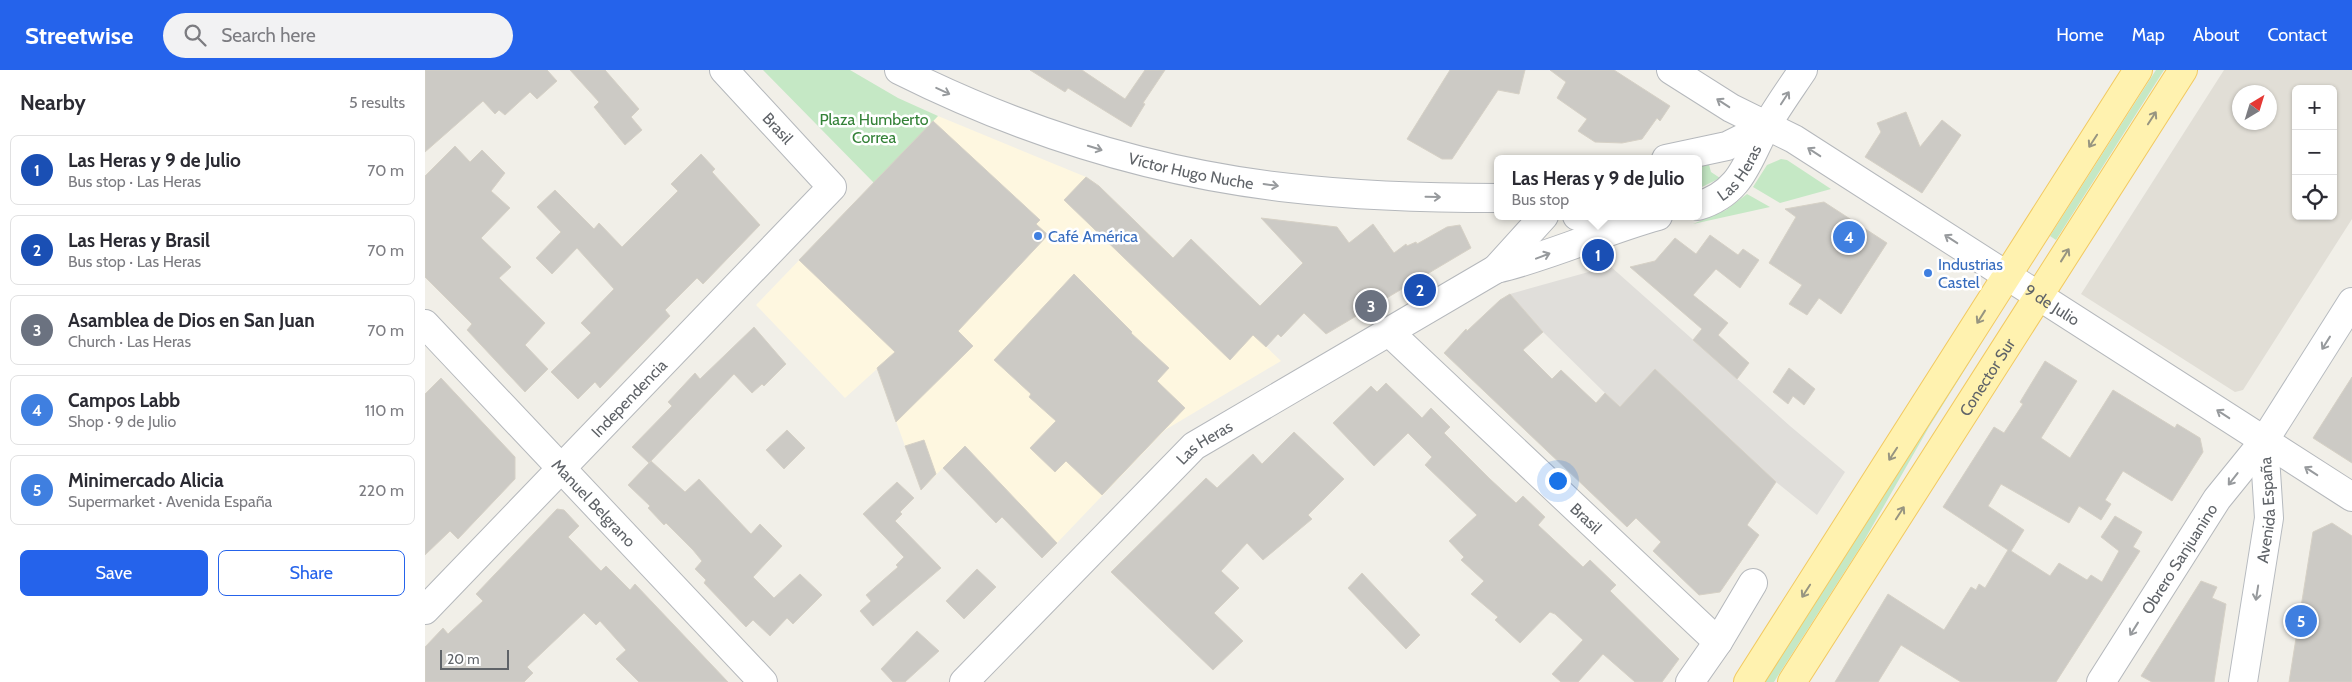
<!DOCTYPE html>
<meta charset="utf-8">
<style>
body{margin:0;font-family:Cabin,sans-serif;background:#f2f2f3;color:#2b2b33}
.controls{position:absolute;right:15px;top:15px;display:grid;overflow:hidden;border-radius:8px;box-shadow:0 1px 4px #0004}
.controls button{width:45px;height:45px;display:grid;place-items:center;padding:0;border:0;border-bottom:1px solid #e1e1e2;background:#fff;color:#2b2b33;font:25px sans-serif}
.compass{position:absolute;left:1807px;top:15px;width:45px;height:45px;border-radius:50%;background:#fff;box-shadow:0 1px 4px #0004;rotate:38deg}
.scale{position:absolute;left:15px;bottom:12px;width:69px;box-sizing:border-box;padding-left:5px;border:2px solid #5f6368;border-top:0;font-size:14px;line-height:18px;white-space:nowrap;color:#5f6368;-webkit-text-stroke:4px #fff;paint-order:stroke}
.you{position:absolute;left:1132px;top:410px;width:18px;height:18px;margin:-12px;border:4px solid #fff;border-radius:50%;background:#1a73e8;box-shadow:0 0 0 8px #1a73e833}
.badge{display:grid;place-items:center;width:32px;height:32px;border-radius:50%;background:#2563eb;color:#fff;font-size:16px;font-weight:700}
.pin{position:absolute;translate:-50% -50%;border:2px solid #fff;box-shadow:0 1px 5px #0006}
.popup{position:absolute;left:1069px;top:85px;width:208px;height:65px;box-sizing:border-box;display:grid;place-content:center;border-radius:8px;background:#fff;filter:drop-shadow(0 1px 4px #0005);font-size:16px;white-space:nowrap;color:#7c7c81}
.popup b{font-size:19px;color:#2b2b33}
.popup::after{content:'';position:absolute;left:50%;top:100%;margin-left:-10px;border:10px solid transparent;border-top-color:#fff}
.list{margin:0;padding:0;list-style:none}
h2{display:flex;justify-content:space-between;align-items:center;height:65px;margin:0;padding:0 20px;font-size:21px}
h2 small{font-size:16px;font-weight:400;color:#7c7c81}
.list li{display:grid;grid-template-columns:32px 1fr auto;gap:15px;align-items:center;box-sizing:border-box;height:70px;margin:0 10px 10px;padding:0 10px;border:1px solid #e1e1e2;border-radius:8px}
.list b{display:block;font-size:19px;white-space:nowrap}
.list p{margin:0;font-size:16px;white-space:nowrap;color:#7c7c81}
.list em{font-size:16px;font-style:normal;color:#7c7c81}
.actions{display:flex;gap:10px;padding:15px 20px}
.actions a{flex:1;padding:11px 0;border:1px solid #2563eb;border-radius:8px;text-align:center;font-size:18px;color:#2563eb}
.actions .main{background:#2563eb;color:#fff}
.icon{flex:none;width:28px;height:28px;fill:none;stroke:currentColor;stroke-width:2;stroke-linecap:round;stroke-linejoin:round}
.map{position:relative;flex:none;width:1927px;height:612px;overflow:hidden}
header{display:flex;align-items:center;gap:30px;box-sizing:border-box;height:70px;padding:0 25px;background:#2563eb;color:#fff}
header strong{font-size:24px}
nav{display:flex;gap:28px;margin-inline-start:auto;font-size:18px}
.search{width:350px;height:45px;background:#f2f2f3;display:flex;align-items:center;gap:12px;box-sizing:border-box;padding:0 18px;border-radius:28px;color:#7c7c81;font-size:19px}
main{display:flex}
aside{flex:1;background:#fff}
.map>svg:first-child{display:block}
.commercial{fill:#fef7e0}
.industrial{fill:#e0deda}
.education{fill:#e1ded6;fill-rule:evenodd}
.green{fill:#c5e8c5}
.building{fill:#cccac5;stroke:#d6d1c6}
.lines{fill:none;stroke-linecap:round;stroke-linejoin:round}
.minor-casing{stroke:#b5b8bc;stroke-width:30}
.secondary-casing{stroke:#b6babf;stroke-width:30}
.primary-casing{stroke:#f2c960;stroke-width:30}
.minor{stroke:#fff;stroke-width:28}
.secondary{stroke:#fff;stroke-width:28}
.primary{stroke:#fff2af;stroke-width:28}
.oneway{stroke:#979a9d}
.oneway2{stroke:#979581}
.shop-dot{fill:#3f7fe0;stroke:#fff;stroke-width:2}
.labels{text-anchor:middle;stroke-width:5;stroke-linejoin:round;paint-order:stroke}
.park-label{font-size:16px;fill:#348238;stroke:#fff}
.street-label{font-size:16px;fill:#5f6368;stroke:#fff}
.shop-label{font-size:16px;fill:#366cbe;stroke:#fff;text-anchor:start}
</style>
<header>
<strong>Streetwise</strong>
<div class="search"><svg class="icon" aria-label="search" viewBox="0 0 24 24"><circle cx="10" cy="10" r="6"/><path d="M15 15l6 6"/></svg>Search here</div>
<nav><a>Home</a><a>Map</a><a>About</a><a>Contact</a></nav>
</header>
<main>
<aside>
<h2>Nearby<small>5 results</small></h2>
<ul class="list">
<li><span class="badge" style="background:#1a4fb4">1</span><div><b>Las Heras y 9 de Julio</b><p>Bus stop · Las Heras</p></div><em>70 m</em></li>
<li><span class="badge" style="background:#1a4fb4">2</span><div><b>Las Heras y Brasil</b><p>Bus stop · Las Heras</p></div><em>70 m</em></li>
<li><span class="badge" style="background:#6b7280">3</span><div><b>Asamblea de Dios en San Juan</b><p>Church · Las Heras</p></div><em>70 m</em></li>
<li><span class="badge" style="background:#3f7fe0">4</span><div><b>Campos Labb</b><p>Shop · 9 de Julio</p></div><em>110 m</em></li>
<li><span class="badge" style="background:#3f7fe0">5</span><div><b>Minimercado Alicia</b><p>Supermarket · Avenida España</p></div><em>220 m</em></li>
</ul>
<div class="actions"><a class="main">Save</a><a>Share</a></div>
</aside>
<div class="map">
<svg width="1927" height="612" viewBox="0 0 1927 612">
<rect width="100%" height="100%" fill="#f1efe8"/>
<path class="commercial" d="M513,46L661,107L674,116L856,291L740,360L632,473L540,376L496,420L452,299L420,328L331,235Z"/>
<path class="industrial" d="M1185,196L1365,356L1420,402L1392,445L1351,412L1322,455L1180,323L1118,262L1085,224Z"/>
<path class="education" d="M1799,0H1927V149L1818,320L1810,322L1656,224ZM1871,19H1908V146H1871ZM1814,22H1844V52H1814Z"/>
<path class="green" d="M338,0H425L473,28L513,46L449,113Z
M1731,0H1739L1631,170L1625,166Z
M1356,89L1362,90L1406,119L1355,133L1328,117L1342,95Z
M1283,91L1286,102L1295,108L1273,119V93Z
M1322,124L1345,137L1268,154L1301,140Z
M1564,261L1504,357L1436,476L1349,612H1340Z"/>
<path class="building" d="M0,0H122L132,11L112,29L105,22L80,45L74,40L70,44L58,31L0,82Z
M145,0H180L214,39L206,47L217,60L200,75L169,37L174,32Z
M605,0H657L700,29L720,0H740L718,33L720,34L706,57L643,18L640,22Z
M1025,0H1100L1094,24L1073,20L1027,89H1017L982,69Z
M1125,0H1189L1245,36L1235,51L1232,48L1217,69L1197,73L1170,72L1153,61L1162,49L1132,28L1141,12Z
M1481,42L1495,77L1517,50L1536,65L1497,123L1440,87L1456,62L1452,53Z
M508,51L615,150L611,154L623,165L533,261L548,276L471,352L452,298L470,282L374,190Z
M30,76L45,92L57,80L80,103L66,121L85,138L56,168L86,197L74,208L120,253L100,275L123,299L100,322L42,260L47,254L0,207V106Z
M276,84L290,99L287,102L335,155L278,214L272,208L240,240L245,246L175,318L170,312L153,329L126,302L166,263L156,253L189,219L152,178L127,204L111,188L136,162L112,137L130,120L169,159L174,153L197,177L253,121L246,114Z
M661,107L674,116L748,188L766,169L835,236L878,193L836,148L912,157L924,173L948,154L969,183L981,174L982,176L991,172L992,174L1022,157L1035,155L1046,178L901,264L879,243L856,267L853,264L841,277L828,265L805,290L639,130Z
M1399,132L1462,173L1416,244L1394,228L1382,245L1364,234L1377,215L1344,193L1371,147L1360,139Z
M1285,165L1313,185L1318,179L1334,190L1315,218L1291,199L1268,225L1303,253L1293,265L1324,293L1312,309L1268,270L1277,259L1205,197L1230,191L1250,168L1271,184Z
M649,204L707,262L706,263L744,298L732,311L760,338L677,425L641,391L630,402L605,378L631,351L604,327L606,324L569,290Z
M1085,224L1118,262L1098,280L1127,309L1136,300L1171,333L1180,323L1195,337L1230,299L1351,412L1322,455L1334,465L1295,522L1274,525L1228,481L1236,472L1211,448L1202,457L1019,283L1041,259L1042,261L1075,230Z
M329,257L361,294L339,316L337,314L327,323L309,304L224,393L207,377L247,336L243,332L270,303L275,309Z
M1620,291L1652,311L1616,368L1645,388L1688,320L1750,358L1752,354L1775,368L1778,382L1747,431L1698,401L1680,430L1686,434L1676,450L1654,436L1644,453L1576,414L1563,436L1599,460L1586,481L1625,506L1634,493L1662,510L1666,505L1677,512L1694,481L1676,467L1690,446L1717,462L1708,477L1715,481L1631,612H1536L1476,575L1453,612H1410L1463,524L1519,560L1546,517L1551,520L1554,514L1560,518L1583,480L1518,437L1569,357L1579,363L1598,334L1595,332Z
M1364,298L1390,319L1379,335L1368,326L1363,334L1348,322Z
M1927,307V393L1888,368Z
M16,308L90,387V409L33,469L25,461L0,485V324Z
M961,313L997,348L1006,338L1025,357L1019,363L1065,409L1091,433L1098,426L1120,447L1113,455L1158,497L1165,490L1191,515L1185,521L1254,589L1237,612H1210L1178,584L1153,612H1136L1127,604L1158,570L1130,544L1125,542L1095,573L1070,550L1073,547L1046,524L1059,511L1036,490L1039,487L1024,471L1052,445L1000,395L1007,387L983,363L949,396L908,353L946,316L952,322Z
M362,360L380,378L359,399L341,380Z
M869,362L919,409L883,445L887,449L838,490L822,473L796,501L814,518L789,543L818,571L788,600L686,502L781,408L792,418L828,384L837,394Z
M499,370L511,404L496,420L480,376Z
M540,376L632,473L617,488L577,447L571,453L518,398Z
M226,391L260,422L274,409L326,464L335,454L357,476L328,507L349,528L375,504L397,525L368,554L362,548L345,566L328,550L321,557L279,513L281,510L270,499L277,491L268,480L241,453L239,455L223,438L225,436L203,415Z
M472,412L489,428L475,442L477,444L470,451L516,498L448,556L435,541L446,531L441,525L473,497L471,495L479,487L438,444Z
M132,439L139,440L154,456L143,467L176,501L181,496L205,520L210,514L303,612H214L191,589L201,580L175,551L171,555L159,543L102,597L108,603L99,612H0V577L18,558L23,564L58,531L51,524Z
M1907,453L1927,466V612H1864L1888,462Z
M552,499L571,517L539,549L521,531Z
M937,503L995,565L981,579L923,518Z
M1776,511L1792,517L1787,528L1801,534L1789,612H1727L1716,606Z
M492,561L514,581L480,612H468L456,599Z"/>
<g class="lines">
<g class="minor-casing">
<g id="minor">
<path id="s1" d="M474,0C596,61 729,103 865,118C934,126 1004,128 1073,128"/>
<path id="s2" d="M1246,0L1306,38L1369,69L1927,427"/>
<path d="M1241,89L1302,76L1342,56"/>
<path id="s3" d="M1273,136C1318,122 1322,90 1342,55C1353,36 1366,18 1378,0"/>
<path d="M1152,146L1173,153L1197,155"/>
<path d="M1071,199L1119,146"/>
<path id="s4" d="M0,254L338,612"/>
<path id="s5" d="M964,262L1293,572"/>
<path id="s6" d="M0,540L407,117L299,0"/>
<path id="s7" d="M539,612L769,376L1071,199C1127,186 1178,161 1233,146"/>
<path d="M1265,612L1293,572L1328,513"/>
<path id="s8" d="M1676,612L1792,429L1839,371"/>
</g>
</g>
<g class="secondary-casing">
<g id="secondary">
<path id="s9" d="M1818,612L1844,448L1839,371L1927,232"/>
</g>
</g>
<g class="primary-casing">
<g id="primary">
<path d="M1323,612L1713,0"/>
<path id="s10" d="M1367,612L1758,0"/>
</g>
</g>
<use href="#minor" class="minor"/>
<use href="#secondary" class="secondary"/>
<use href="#primary" class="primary"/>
</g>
<defs><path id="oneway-shaft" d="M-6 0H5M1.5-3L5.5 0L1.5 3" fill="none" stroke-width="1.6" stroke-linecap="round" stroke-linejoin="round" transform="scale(1.25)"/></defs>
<g class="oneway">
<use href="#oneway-shaft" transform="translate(518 21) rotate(25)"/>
<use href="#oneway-shaft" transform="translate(1360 28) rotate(-57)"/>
<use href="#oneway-shaft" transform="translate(1298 33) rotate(-147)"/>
<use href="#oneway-shaft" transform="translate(670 78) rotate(17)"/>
<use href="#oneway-shaft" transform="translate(1389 82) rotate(-147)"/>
<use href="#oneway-shaft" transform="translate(846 115) rotate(8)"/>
<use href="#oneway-shaft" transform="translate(1008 127) rotate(1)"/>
<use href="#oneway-shaft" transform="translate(1526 169) rotate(-147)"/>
<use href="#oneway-shaft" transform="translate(1118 186) rotate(-21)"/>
<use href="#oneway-shaft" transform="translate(1901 273) rotate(122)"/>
<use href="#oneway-shaft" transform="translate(1798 344) rotate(-147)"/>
<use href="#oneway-shaft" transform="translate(1886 401) rotate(-147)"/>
<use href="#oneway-shaft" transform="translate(1808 409) rotate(128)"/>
<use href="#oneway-shaft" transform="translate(1832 523) rotate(99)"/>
<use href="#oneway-shaft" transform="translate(1709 559) rotate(122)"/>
</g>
<g class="oneway2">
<use href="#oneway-shaft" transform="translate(1727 48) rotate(-57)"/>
<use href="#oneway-shaft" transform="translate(1668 71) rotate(123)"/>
<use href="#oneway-shaft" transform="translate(1640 185) rotate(-58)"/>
<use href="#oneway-shaft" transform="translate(1556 247) rotate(122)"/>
<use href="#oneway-shaft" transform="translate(1468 384) rotate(123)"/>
<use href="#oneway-shaft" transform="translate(1475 443) rotate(-57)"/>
<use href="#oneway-shaft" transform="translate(1381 521) rotate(123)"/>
</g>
<g class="shop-dot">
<circle cx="613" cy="166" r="5"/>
<circle cx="1503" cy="203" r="5"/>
</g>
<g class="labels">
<g class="park-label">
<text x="449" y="55">Plaza Humberto<tspan x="449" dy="18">Correa</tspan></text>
</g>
<g class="street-label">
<text transform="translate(353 58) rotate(47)" y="6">Brasil</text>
<text dy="6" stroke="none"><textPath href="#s1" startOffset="310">Víctor Hugo Nuche</textPath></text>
<text dy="6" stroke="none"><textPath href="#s3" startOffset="55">Las Heras</textPath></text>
<text dy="6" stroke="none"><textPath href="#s2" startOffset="448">9 de Julio</textPath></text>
<text dy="6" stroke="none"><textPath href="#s10" startOffset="362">Conector Sur</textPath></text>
<text dy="6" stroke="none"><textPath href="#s6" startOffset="294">Independencia</textPath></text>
<text dy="6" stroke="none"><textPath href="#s7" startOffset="340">Las Heras</textPath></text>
<text dy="6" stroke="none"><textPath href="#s4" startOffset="246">Manuel Belgrano</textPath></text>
<text dy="6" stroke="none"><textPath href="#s9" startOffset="174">Avenida España</textPath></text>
<text dy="6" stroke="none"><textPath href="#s5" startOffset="271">Brasil</textPath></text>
<text dy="6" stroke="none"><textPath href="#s8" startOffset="146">Obrero Sanjuanino</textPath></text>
</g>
<g class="shop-label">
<text x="623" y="172">Café América</text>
<text x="1513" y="200">Industrias<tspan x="1513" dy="18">Castel</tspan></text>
</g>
</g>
</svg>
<div class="controls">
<button>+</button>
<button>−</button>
<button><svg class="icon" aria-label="locate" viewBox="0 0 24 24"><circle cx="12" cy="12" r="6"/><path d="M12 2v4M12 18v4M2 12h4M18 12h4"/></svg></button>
</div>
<svg class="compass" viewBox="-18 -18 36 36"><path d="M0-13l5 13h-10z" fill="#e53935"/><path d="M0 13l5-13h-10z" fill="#7c7c81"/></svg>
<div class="scale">20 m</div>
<div class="you"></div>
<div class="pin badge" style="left:1173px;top:185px;background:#1a4fb4">1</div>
<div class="popup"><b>Las Heras y 9 de Julio</b>Bus stop</div>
<div class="pin badge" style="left:995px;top:220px;background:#1a4fb4">2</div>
<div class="pin badge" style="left:946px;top:236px;background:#6b7280">3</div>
<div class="pin badge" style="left:1424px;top:167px;background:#3f7fe0">4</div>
<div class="pin badge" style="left:1876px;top:551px;background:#3f7fe0">5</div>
</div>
</main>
